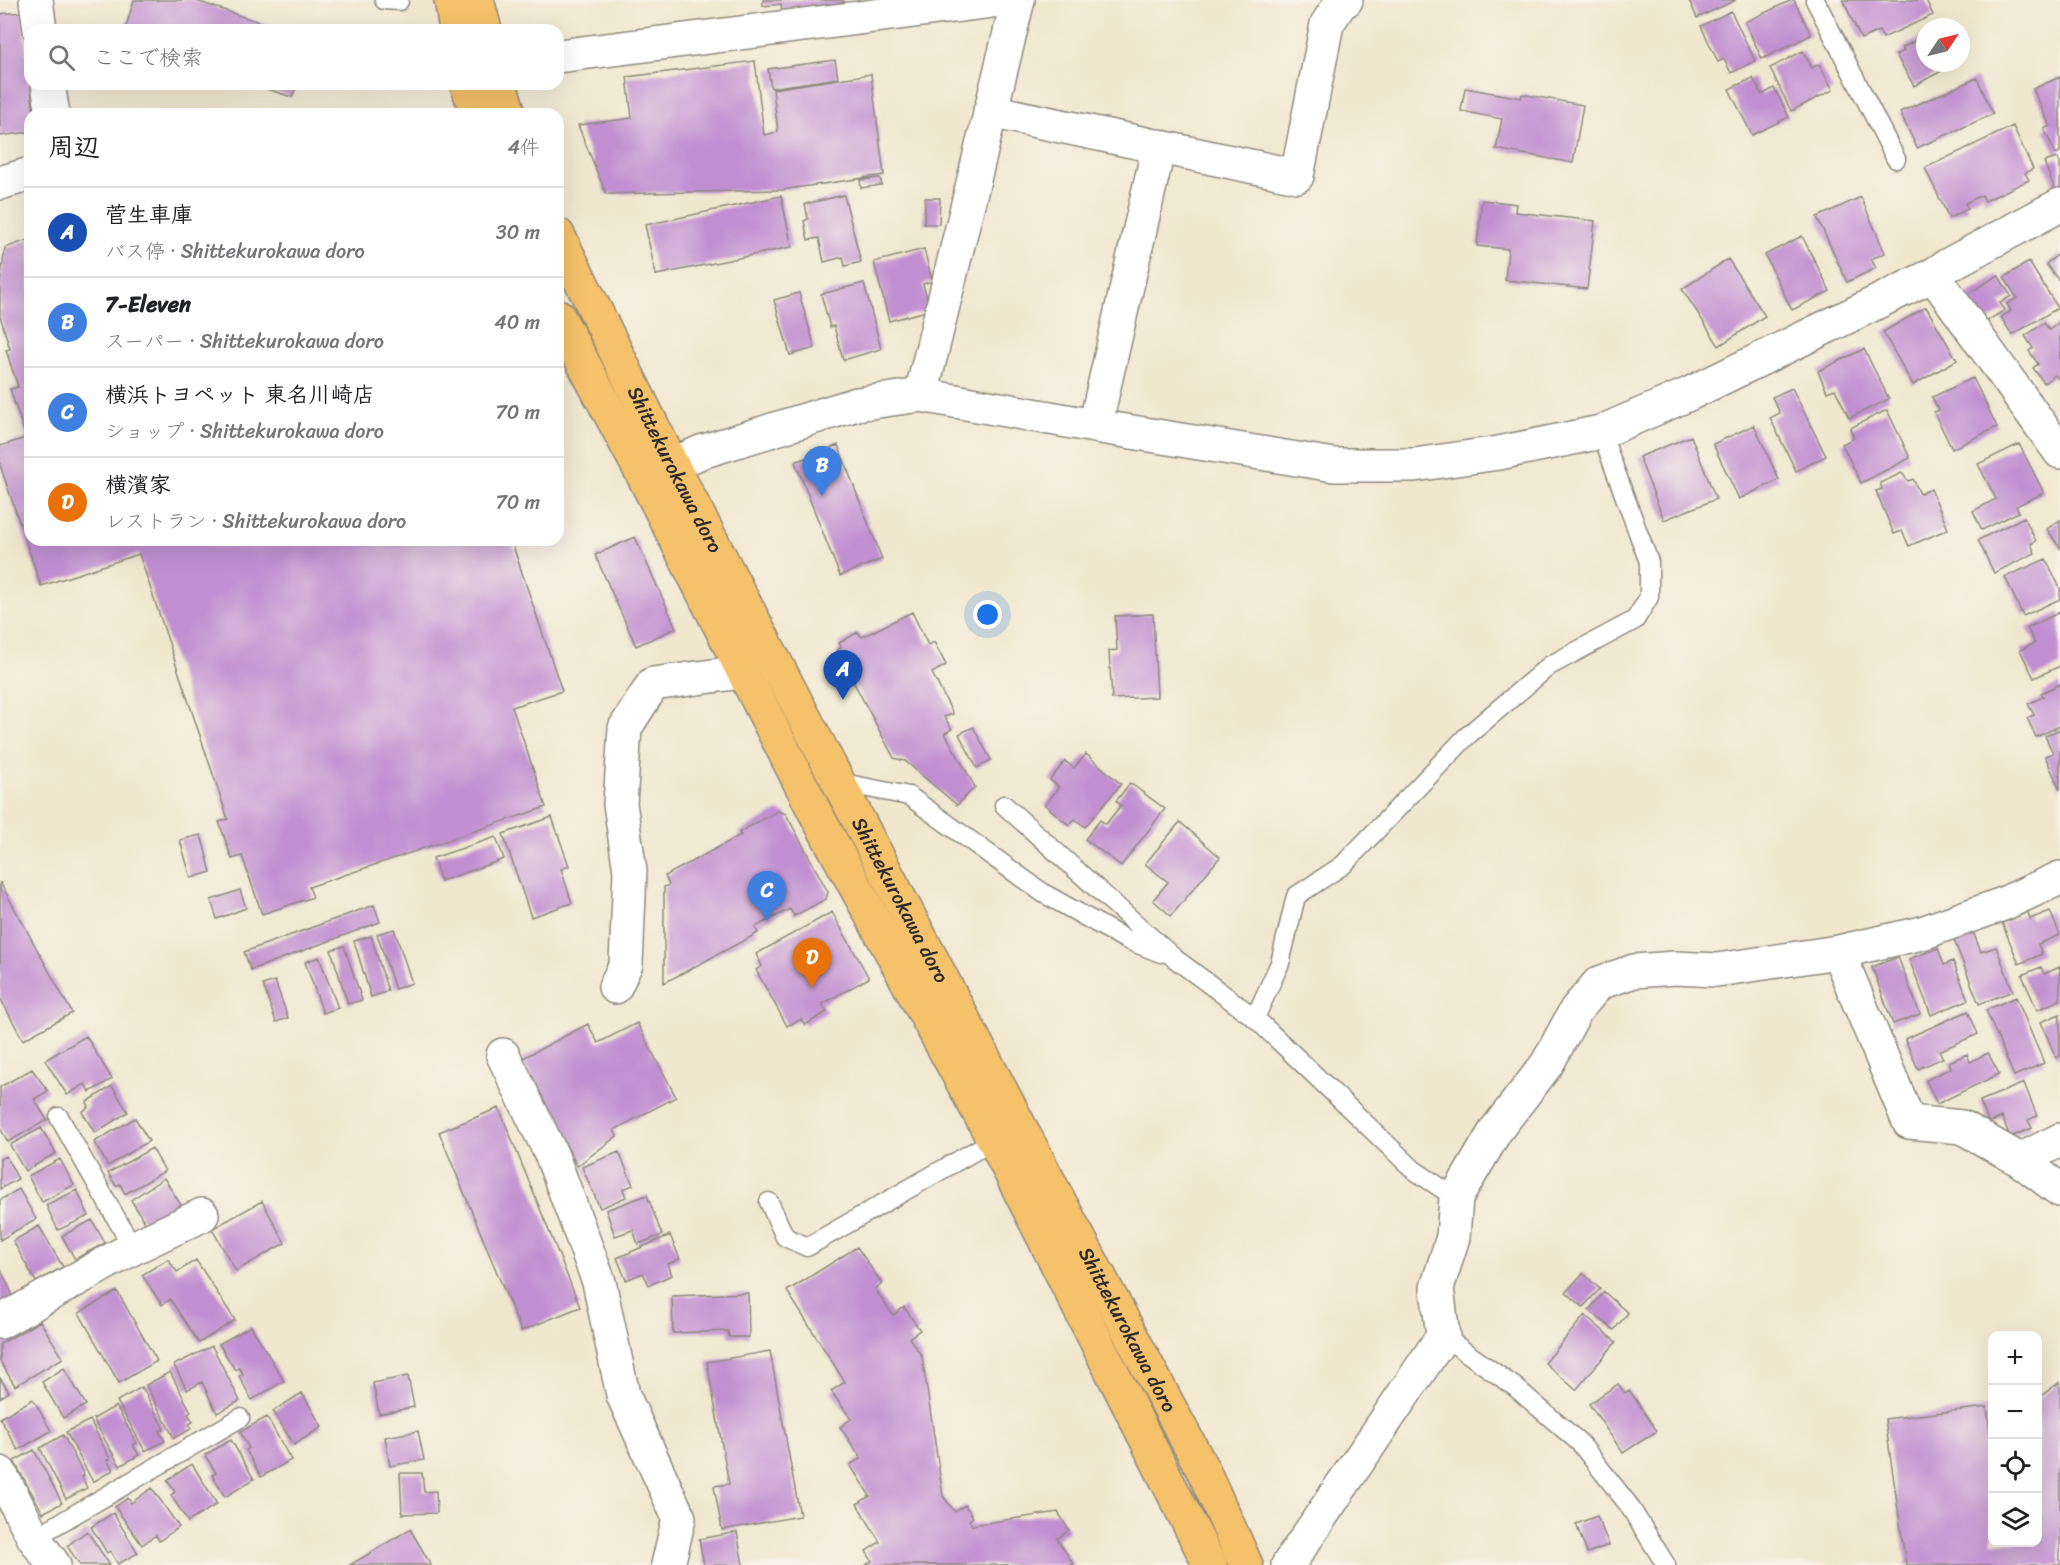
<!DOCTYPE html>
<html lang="ja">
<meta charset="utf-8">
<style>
body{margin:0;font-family:Sriracha,"Klee One",sans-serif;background:#f6f6f6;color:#202124}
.controls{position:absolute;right:18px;bottom:18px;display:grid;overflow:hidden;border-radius:12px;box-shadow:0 6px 24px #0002}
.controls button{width:54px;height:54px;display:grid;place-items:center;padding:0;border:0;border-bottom:2px solid #e0e0e0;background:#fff;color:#202124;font:30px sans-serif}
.compass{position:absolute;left:1916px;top:18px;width:54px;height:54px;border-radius:50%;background:#fff;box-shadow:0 6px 24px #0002;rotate:55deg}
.you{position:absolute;left:988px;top:615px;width:21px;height:21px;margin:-15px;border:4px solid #fff;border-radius:50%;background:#1a73e8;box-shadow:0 0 0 9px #1a73e833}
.badge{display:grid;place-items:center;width:39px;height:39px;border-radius:50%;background:#c8321e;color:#fff;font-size:20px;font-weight:700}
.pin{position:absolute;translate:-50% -50px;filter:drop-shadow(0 2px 3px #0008)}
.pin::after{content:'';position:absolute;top:32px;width:21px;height:18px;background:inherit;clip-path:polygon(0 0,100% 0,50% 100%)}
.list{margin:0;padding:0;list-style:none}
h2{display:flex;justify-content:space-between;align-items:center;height:78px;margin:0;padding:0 24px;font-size:26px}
h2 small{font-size:20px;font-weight:400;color:#757577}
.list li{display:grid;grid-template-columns:39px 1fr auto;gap:18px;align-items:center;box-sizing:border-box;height:90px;padding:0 24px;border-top:2px solid #e0e0e0}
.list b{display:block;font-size:22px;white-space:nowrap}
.list p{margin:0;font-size:20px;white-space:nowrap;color:#757577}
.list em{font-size:20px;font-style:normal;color:#757577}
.icon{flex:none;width:33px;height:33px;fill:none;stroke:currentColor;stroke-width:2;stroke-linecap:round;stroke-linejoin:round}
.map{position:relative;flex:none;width:2060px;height:1565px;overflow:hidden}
.search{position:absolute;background:#fff;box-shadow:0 6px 24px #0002;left:24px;top:24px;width:540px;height:66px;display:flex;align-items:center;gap:15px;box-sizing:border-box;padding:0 21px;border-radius:18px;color:#757577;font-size:22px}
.panel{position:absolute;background:#fff;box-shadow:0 6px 24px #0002;left:24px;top:108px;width:540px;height:438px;border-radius:18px}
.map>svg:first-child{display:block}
.building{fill:#c18fd1}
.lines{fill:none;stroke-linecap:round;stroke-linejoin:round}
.lane-casing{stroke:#8e897d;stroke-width:21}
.street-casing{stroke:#8e897d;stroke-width:36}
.primary-casing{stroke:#8e897d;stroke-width:36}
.lane{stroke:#fff;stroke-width:18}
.street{stroke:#fff;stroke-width:33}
.primary{stroke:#f5c16b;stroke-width:33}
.labels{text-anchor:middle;stroke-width:6;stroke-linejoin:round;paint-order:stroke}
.street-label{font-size:20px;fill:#2b2b2b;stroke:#f7f3e8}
</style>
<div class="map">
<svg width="2060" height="1565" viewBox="0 0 2060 1565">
<rect width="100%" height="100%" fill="#f7f3e8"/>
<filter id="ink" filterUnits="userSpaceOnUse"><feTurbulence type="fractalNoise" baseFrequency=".0167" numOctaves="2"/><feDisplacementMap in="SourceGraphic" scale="12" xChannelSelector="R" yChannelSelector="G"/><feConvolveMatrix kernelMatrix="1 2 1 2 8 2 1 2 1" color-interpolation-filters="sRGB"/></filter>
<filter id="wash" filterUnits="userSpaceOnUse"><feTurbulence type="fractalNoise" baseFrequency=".008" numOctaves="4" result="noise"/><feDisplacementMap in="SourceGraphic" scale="24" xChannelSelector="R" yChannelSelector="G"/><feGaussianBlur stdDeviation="1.35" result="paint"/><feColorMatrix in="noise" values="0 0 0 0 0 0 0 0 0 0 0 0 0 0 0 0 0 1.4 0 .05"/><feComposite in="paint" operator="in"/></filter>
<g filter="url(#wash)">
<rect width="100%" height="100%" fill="#f1e7cf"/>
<g id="blocks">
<path class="building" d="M134,0H194L282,30H125Z
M763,0H843L844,8L782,14L781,4L763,6Z
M1689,0H1736L1697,18Z
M1792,0H1794L1811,35L1762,59L1745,22Z
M1843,0H1926L1933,15L1883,38L1879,31L1861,39Z
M1731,11L1755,61L1731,73L1724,59L1718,62L1701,26Z
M22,12L34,114H30V132L0,136V14Z
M1925,35V63H1956L1914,86L1896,55L1904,51L1902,48Z
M1803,51L1812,68L1819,64L1833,90L1791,111L1770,68Z
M835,60L838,78L771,88L768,69Z
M755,61L764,135L778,132L773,89L871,74L884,175L781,190L606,194L578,125L632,118L627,77Z
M2060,77V152L2056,154L2044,129L2050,126L2033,89Z
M1753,78L1762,95L1774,88L1789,117L1752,135L1729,89Z
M1977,78L1993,114L1917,148L1900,112Z
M252,84H297L292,97Z
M1465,88L1521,98L1522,94L1583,105L1573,163L1496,149L1502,119L1461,111Z
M2013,126L2033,169L2025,173L2029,180L1985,201L1982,195L1965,203L1968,209L1949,218L1925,168Z
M2058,158L2060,163V188L2055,190L2044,162Z
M880,178L882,185L861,188L860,180Z
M844,195L861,262L845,266L843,257L824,262L819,238L808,240L804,221L808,219L805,204Z
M781,196L792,247L656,275L645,225Z
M1861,197L1885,253L1871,259L1876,268L1847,282L1817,217Z
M925,198H940L939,224H924Z
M1482,200L1516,204L1515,212L1595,221L1587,289L1505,280L1508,249L1477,246Z
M1802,236L1830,291L1792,310L1765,255Z
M30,239V540H511L562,691L512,707L546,807L309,887L313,897L262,914L242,856L232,859L219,822L228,819L139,554L41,586L0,465V446L26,438L10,389L18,387L6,350L10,349L0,316V283L5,248Z
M924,249L932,281L923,284L930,310L889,321L874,262Z
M2060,253V282L2046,264Z
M1728,259L1765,316L1719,346L1682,289Z
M2029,262L2058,308L2012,335L2001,317L2011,311L2007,304L2017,298L2004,277Z
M1998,275L2011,296L2000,303L2005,310L1984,323L1966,295Z
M864,283L881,349L843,360L834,326L830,327L821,294Z
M799,293L815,348L790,355L774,300Z
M1926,307L1957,360L1913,385L1883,332Z
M2060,322V381L2055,375L2044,383L2033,368L2038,364L2029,351L2033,348L2025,336L2044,323L2049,330Z
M1864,349L1889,399L1849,418L1835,389L1827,392L1818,371Z
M1973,378L1997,427L1952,449L1934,412L1939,410L1932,397Z
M1792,388L1826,456L1796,471L1770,418L1780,413L1772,397Z
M1887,410L1910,458L1861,483L1842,444L1854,438L1850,428Z
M1754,425L1779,480L1739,499L1713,444Z
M1691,436L1716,499L1664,520L1639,457Z
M2019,444L2044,493L2016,506L2019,512L1982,530L1973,511L1996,499L1978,464Z
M838,445L882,559L840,576L795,462Z
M1902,473L1908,481L1913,479L1920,494L1931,489L1948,529L1909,546L1902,531L1894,534L1876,491L1882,489L1880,483Z
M2024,517L2036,541L2031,544L2035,553L1994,573L1978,540Z
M2060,520V548L2047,529Z
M635,537L676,628L636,646L595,555Z
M2046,559L2060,588V599L2023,616L2005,577Z
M912,612L928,645L934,642L946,665L932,673L953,714L944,717L952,729L945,733L975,787L957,805L905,761L894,758L837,651L841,647L839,643L858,632L862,637Z
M2060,612V666L2034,678L2020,650L2035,643L2027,628Z
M1153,614L1157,697L1112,699L1109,651L1117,650L1115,616Z
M2060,684V726L2036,737L2027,718L2034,715L2028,704L2043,697L2041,693Z
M973,727L991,760L977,768L959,734Z
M2060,729V790L2045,756L2053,753L2045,736Z
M1086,754L1121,784L1085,827L1075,819L1069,825L1045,805L1059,787L1050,780L1065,761L1074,768Z
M1130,783L1165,809L1121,866L1085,839L1100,820L1106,824L1121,805L1116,801Z
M778,811L786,814L828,892L826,899L794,916L790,909L755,927L758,933L664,983V887L669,885L665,876L741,835L739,832Z
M552,817L569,866L561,869L572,903L531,917L503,834Z
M1180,822L1220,857L1171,916L1153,900L1168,882L1145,864Z
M201,835L211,872L191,878L180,840Z
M496,837L504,859L441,881L433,858Z
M0,882L72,1013L23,1040L0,998Z
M240,890L246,908L217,919L211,900Z
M374,905L380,922L251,970L244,952Z
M2050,911L2060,935L2038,944L2042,954L2019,964L2002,923L2028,912L2030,919Z
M832,912L869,978L822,1004L827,1012L805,1025L801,1019L787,1026L756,970L762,966L756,954Z
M394,929L412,983L395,989L377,934Z
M1973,932L1981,952L1996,947L2013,991L1979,1004L1954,940Z
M371,936L388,991L371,997L354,941Z
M344,946L362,1000L348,1004L331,950Z
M1938,948L1944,965L1953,961L1968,1000L1931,1015L1909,959Z
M319,957L338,1008L323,1013L305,962Z
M1898,957L1920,1014L1893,1024L1872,967Z
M2041,967L2044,974L2060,967V1000L2037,1010L2022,975Z
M275,981L288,1018L276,1022L263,985Z
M2016,997L2044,1063L2014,1076L1986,1010Z
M1968,1011L1978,1034L1939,1051L1943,1058L1918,1069L1905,1039Z
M2060,1014V1056L2056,1058L2041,1022Z
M637,1023L676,1097L614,1130L617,1136L577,1166L521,1059L588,1024L598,1043Z
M86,1036L112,1079L90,1092L85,1084L67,1095L45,1060Z
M1988,1053L1999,1074L1937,1104L1926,1080L1951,1068L1949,1062L1967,1054L1970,1062Z
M32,1069L48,1091L34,1099L47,1120L8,1142L0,1128V1087Z
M2024,1083L2037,1116L2028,1120L2032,1128L2010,1137L2002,1117L1989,1123L1980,1101Z
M112,1086L128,1112L95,1133L82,1112L89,1107L87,1102Z
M499,1108L580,1307L521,1331L439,1132Z
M135,1118L149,1141L108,1166L94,1142Z
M41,1128L56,1153L25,1171L10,1145Z
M152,1148L165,1171L125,1194L120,1184L116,1186L108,1173Z
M619,1152L633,1185L623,1189L626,1197L600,1208L582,1167Z
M6,1156L18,1179L0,1189V1159Z
M60,1159L74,1185L42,1202L28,1176Z
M164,1178L181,1205L147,1226L131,1200Z
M19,1189L36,1219L0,1240V1200Z
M77,1190L89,1216L58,1230L46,1205Z
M647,1195L662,1235L638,1244L633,1230L615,1236L606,1210Z
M262,1201L285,1243L236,1271L212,1229Z
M92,1220L105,1243L75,1259L62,1236Z
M39,1226L63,1267L36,1282L13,1241Z
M670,1235L680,1259L668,1264L672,1275L649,1285L643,1273L626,1280L617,1258Z
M857,1247L882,1284L875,1289L893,1315L904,1307L920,1330L909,1338L922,1356L943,1496L955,1512L965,1505L973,1517L969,1520L972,1525L1058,1512L1069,1530L1057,1539L1074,1565H866L872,1561L866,1551L880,1542L857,1504L870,1496L850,1465L861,1458L840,1427L851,1419L831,1391L845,1382L787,1291Z
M168,1259L177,1272L196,1260L235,1320L199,1343L170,1299L162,1305L142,1275Z
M0,1268L14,1298L0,1304Z
M1583,1273L1600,1289L1583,1307L1566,1292Z
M117,1291L157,1361L119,1383L79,1313Z
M1604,1292L1628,1313L1614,1330L1589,1310Z
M748,1293L749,1337H729L728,1331L673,1333L672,1296Z
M1585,1315L1616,1342L1576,1390L1545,1363Z
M40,1321L63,1358L15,1386L0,1361V1344Z
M251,1326L284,1381L252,1400L239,1376L243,1374L239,1368L235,1370L219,1344Z
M212,1346L240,1401L217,1413L202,1382L187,1390L174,1365Z
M770,1351L800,1516L722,1530L714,1486L729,1484L707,1362Z
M64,1368L86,1405L63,1418L42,1382Z
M170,1372L191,1412L188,1414L193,1422L189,1424L191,1429L174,1438L146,1385Z
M408,1376L414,1407L379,1414L373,1383Z
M0,1378L9,1392L0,1398Z
M2060,1382V1565H1906L1885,1419L1987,1407L1990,1432L1992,1430V1542H2038V1398Z
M1618,1384L1625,1393L1629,1390L1657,1431L1623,1453L1589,1404Z
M142,1387L164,1429L159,1431L165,1441L145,1451L117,1401Z
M302,1393L322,1427L294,1445L273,1411Z
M33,1399L51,1431L18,1450L0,1418Z
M116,1406L137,1443L133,1445L139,1455L120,1466L93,1419Z
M267,1417L291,1460L261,1477L246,1450L249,1448L240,1432Z
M90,1420L110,1459L107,1460L113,1470L93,1482L66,1432Z
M418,1431L424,1460L390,1466L385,1437Z
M63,1435L84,1475L82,1477L87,1488L66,1499L40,1448Z
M231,1440L254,1479L225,1497L212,1475L216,1473L205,1455Z
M34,1450L62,1503L43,1513L14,1461Z
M192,1464L217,1504L188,1522L171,1495L175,1492L167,1480Z
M400,1473H422L424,1492L436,1491L437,1513L402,1514Z
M152,1488L179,1527L159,1541L156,1535L142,1545L115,1507L128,1498L131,1503Z
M113,1513L138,1553L118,1564L110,1551L107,1553L91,1527Z
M1597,1516L1609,1545L1587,1553L1576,1524Z
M410,1529L431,1565H350Z
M87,1531L110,1565H80L67,1546Z
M737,1532L743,1565H704L699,1539Z"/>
</g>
</g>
<g filter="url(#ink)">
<use href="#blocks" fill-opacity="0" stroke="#8e897d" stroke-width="1.5"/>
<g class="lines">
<g class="lane-casing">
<path id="lane" d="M384,0L399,1
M1815,0L1896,159
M838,782L909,796L1043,893L1125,939L1161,953
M1004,805L1174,958L1255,1018L1414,1170L1456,1198
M1255,1018L1280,963L1296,896L1343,865L1467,736L1549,666L1635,620L1649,597V562L1601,432
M59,1117L133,1248
M769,1202L785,1237L807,1247L994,1140
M1443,1336L1515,1387L1580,1443L1628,1504L1666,1565
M34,1538L240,1418"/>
</g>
<g class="street-casing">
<path id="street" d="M36,0L40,30
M558,56L1001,0
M48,84L53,114
M990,111L1297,176L1327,24L1340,4L1346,0
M0,183L30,174
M1933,275L2060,452
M921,395L1018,0
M1095,426L1159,146
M646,476L701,452L857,404L921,395L1095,426L1334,465H1414L1499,453L1601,432L1689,394L1933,275L1948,265L2060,205
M1838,952L1909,1122L1962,1127L2020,1160L2060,1190
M615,987L626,964L630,871L620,804L625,728L653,684L742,672L768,662
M503,1055L552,1156L599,1282L623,1395L679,1518L668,1565
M2020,1160L2060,1140
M0,1322L133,1248L202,1215
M0,1473L34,1538L54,1565
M1288,1565L1443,1336L1437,1288L1453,1237L1456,1198L1496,1130L1547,1064L1576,1010L1599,983L1634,971L1675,968L1717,970L1838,952L1922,933L2003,904L2060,878"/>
</g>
<g class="primary-casing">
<g id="primary">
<path d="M451,0L456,30"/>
<path d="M477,0L485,30"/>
<path d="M467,84L477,114"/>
<path d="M500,84L509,114"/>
<path id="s1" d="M558,235L672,465L803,715L1067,1216L1204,1472L1246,1565"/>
<path d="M558,316L644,477L816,814L994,1140L1210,1565"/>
</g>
</g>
<use href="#lane" class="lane"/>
<use href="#street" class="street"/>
<use href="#primary" class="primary"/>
</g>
</g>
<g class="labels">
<g class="street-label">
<text dy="7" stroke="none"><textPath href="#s1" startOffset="262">Shittekurokawa doro</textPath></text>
<text dy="7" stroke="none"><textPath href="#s1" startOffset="748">Shittekurokawa doro</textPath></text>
<text dy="7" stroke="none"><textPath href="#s1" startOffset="1234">Shittekurokawa doro</textPath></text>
</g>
</g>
</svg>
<div class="controls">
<button>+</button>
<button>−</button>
<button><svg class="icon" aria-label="locate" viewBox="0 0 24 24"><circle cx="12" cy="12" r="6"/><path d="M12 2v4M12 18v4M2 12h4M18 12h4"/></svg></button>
<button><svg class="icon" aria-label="layers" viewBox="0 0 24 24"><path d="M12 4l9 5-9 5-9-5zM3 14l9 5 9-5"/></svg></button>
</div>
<svg class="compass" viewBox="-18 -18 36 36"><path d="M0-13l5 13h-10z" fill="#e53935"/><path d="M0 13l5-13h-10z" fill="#757577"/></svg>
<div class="you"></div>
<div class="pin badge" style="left:843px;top:700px;background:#1a4fb4">A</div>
<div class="pin badge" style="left:822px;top:496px;background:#3f7fe0">B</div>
<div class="pin badge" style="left:767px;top:921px;background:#3f7fe0">C</div>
<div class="pin badge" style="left:812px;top:988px;background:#e8710a">D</div>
<div class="search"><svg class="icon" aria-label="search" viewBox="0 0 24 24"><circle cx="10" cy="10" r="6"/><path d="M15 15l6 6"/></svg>ここで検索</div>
<section class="panel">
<h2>周辺<small>4件</small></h2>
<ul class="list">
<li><span class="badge" style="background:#1a4fb4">A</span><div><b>菅生車庫</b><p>バス停 · Shittekurokawa doro</p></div><em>30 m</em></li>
<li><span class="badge" style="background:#3f7fe0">B</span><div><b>7-Eleven</b><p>スーパー · Shittekurokawa doro</p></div><em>40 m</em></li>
<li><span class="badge" style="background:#3f7fe0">C</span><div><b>横浜トヨペット 東名川崎店</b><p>ショップ · Shittekurokawa doro</p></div><em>70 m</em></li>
<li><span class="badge" style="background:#e8710a">D</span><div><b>横濱家</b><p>レストラン · Shittekurokawa doro</p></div><em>70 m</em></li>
</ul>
</section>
</div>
